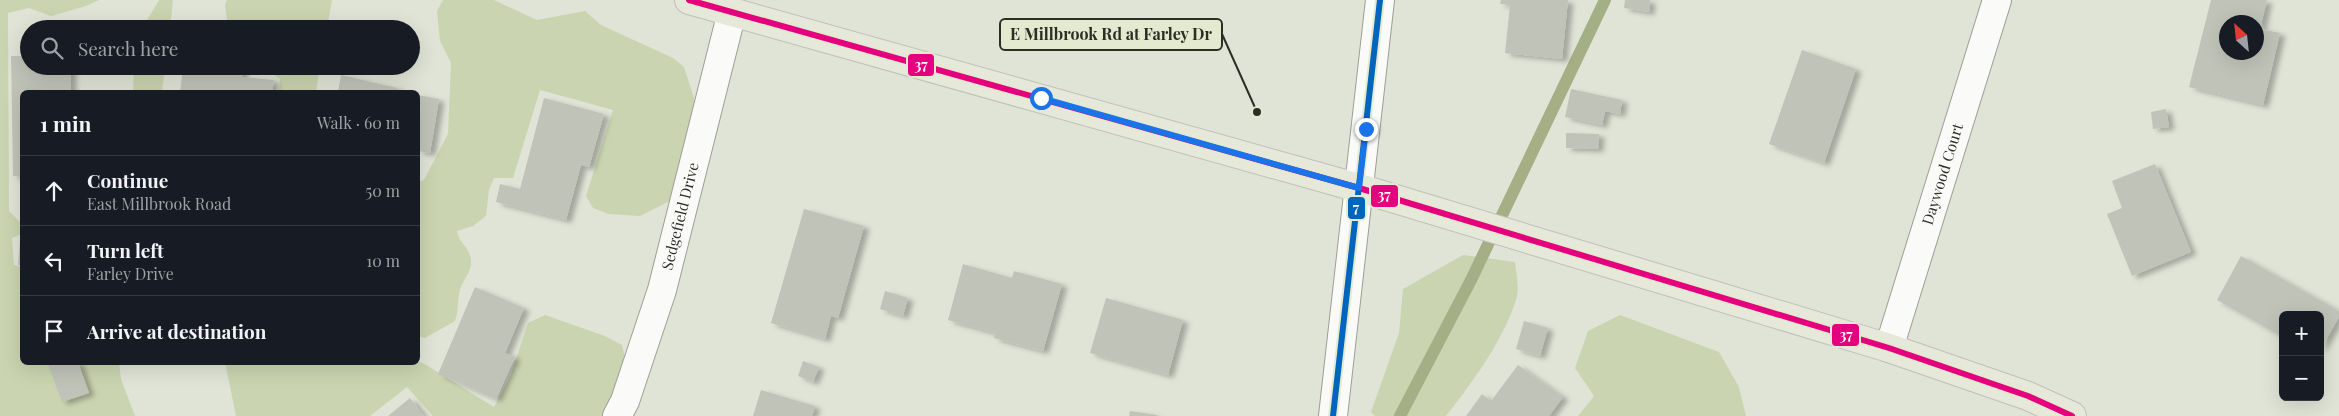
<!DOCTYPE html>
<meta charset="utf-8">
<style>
body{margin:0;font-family:"Playfair Display",serif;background:#20242c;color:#f1f3f6}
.controls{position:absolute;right:15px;bottom:15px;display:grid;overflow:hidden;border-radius:8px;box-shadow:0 5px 20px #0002}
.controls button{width:45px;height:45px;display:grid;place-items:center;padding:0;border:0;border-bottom:1px solid #363941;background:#171b24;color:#f1f3f6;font:25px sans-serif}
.compass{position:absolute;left:2219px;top:15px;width:45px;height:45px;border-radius:50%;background:#171b24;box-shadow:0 5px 20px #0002;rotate:333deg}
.stop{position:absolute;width:15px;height:15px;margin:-11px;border:4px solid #1a73e8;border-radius:50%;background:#fff}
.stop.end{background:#1a73e8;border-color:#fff;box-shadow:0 1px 5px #0008}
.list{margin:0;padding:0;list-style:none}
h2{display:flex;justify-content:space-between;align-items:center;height:65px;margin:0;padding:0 20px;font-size:21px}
h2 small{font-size:16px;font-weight:400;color:#9ea1a6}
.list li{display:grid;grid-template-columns:32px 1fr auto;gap:15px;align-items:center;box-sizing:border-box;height:70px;padding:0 20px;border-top:1px solid #363941}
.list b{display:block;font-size:19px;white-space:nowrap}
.list p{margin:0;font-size:16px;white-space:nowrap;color:#9ea1a6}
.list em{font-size:16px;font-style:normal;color:#9ea1a6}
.icon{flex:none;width:28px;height:28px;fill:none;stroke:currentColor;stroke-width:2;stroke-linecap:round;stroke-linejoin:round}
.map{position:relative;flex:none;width:2339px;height:416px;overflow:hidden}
.search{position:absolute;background:#171b24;box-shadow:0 5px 20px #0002;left:20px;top:20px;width:400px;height:55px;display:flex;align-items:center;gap:12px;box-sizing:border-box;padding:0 18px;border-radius:28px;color:#9ea1a6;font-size:19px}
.panel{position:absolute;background:#171b24;box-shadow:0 5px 20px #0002;left:20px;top:90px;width:400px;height:275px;border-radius:8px}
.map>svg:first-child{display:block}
.green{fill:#cad4b0}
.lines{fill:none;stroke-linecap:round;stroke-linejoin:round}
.stream{stroke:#a4af86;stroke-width:12}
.building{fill:#c0c3b8;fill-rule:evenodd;filter:url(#shadow)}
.minor-casing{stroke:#9c9f94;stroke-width:30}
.primary-casing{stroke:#bec0b9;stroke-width:30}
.minor{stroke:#fafbf9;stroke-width:28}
.primary{stroke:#e6e8da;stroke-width:28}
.bus-1-casing{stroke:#e3ead0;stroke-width:10}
.bus-2-casing{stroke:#e3ead0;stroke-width:10}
.bus-1{stroke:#e5007d;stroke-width:6}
.bus-2{stroke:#0065bd;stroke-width:6}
.route{stroke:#1a73e8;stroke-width:6}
.labels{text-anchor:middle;stroke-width:4;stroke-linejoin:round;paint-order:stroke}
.street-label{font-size:15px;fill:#2b2e24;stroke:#e3ead0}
.leader{fill:none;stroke:#2b2e24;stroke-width:2}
.callout-dot{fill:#2b2e24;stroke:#e3ead0;stroke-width:2}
.callout{fill:#e3ead0;stroke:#2b2e24;stroke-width:2}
.callout-label{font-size:16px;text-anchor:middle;font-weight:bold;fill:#2b2e24}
.line-badge{stroke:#e3ead0;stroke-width:2}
.badge-label{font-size:14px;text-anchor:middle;font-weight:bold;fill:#fff}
</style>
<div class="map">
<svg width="2339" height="416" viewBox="0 0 2339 416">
<defs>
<filter id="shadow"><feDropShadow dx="5.5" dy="3" stdDeviation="2.5" flood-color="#0004"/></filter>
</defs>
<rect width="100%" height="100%" fill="#e0e4d6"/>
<path class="green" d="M0,0H99L86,6L51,16L29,8L8,13L9,211L22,224V234L12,238L14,265L22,267V362L119,363L121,379L135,416H0Z
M159,0H173L170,29H142Z
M227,0H332L327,29H228L225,4Z
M443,0H494L537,20L585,11L601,25L673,58L684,67L698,111L674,199L640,216L608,214L593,208L586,196L613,110L540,90L513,178H494L489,190L486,216L473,226L457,231C460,244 464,242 468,251C477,268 464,276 460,290C457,300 459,311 455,321L425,338L418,336V182L424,180L448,134L451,63L440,41L437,11Z
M134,66H165L162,92H133Z
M261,66H320L316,92H279L280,79Z
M1463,255L1515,262C1516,272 1519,287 1517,296C1506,337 1472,383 1446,416H1375L1371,412L1399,333L1403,289Z
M545,315L605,336L622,345L627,367L606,416H433L407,387L370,416H236L225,362H418L423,363L494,407L510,377L528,323Z
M1620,315L1719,352L1739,387L1746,416H1578L1594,396L1575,368L1588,331Z"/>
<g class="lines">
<path class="stream" d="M1400,416L1471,280L1605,0"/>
</g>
<path class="building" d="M1501,0H1568L1562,59L1505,53L1510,5L1500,4Z
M1625,0H1650L1649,12L1624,8Z
M2211,0H2267L2260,29L2280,33L2263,105L2189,87ZM2226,22H2256V52H2226Z
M1802,50L1856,69L1824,163L1769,144Z
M11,56H29V66H71V92H22V176H13Z
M211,66H243L242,77L274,80L272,92H180L183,68L211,71Z
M341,75L397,88L399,92H338Z
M1571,89L1622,100L1620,114L1605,111L1602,125L1565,117Z
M418,95L439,99L430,153L418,151Z
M544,98L604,114L589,167L581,165L566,220L496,202L500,184L520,189Z
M2166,109L2169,127L2153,129L2151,112Z
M1566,133L1599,134L1598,149L1566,148Z
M2155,164L2191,252L2132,276L2107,214L2122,208L2112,181Z
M804,209L864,226L838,318L831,316L825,339L771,323Z
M20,239H22V266L18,265Z
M2241,256L2339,311V317L2320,350V315H2283V337L2217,300Z
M963,264L1012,278L1014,271L1062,284L1043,351L994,338L995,333L948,320Z
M475,287L524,308L505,353L515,357L496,399L438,374Z
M885,291L908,298L903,316L880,309Z
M1106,298L1183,320L1168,375L1090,353Z
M1524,321L1548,328L1540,356L1516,349Z
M803,361L819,367L813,382L798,376Z
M51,362H78L89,393L62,402L48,364Z
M1518,365L1563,397L1549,416H1466L1482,394L1491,401Z
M761,390L815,406L812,416H753Z
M410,398L424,416H388Z
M1130,411L1157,415V416H1129Z"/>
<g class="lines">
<g class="minor-casing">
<g id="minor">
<path id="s1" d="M1889,348L1997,0"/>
<path id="s2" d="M617,416L625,401L662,290L732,12"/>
<path d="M1333,416L1380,0"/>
</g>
</g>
<g class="primary-casing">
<path id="primary" d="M689,0L1359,188L1889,348L2028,396L2072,416"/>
</g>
<use href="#minor" class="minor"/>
<use href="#primary" class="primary"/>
<g class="bus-1-casing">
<path id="bus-1" d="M689,0L1359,188L1889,348L2028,396L2072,416"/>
</g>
<g class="bus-2-casing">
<path id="bus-2" d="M1333,416L1380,0"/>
</g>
<use href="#bus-1" class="bus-1"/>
<use href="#bus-2" class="bus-2"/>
</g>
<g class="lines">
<path class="route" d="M1041,98L1359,188L1366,129"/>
</g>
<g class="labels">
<g class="street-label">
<text dy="5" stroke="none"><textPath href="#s1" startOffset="182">Daywood Court</textPath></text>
<text dy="5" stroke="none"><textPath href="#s2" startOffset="210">Sedgefield Drive</textPath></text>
</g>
</g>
<path class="leader" d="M1257 112L1222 34"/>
<circle class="callout-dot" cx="1257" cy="112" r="5"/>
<rect class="callout" x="1000" y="19" width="222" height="31" rx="5"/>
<g class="callout-label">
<text x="1111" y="40">E Millbrook Rd at Farley Dr</text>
</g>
<g class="line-badge">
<rect x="907" y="53" width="28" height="24" rx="5" fill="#e5007d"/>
<rect x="1370" y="184" width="29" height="24" rx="5" fill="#e5007d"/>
<rect x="1347" y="196" width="19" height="24" rx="5" fill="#0065bd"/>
<rect x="1831" y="323" width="29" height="24" rx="5" fill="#e5007d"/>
</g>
<g class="badge-label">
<text x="921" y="70">37</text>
<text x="1384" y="200">37</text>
<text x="1356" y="213">7</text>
<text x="1846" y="340">37</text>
</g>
</svg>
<div class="controls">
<button>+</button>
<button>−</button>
</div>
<svg class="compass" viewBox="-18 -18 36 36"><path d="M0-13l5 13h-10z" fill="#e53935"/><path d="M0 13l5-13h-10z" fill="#9ea1a6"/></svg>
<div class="stop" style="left:1041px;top:98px"></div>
<div class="stop end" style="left:1366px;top:129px"></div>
<div class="search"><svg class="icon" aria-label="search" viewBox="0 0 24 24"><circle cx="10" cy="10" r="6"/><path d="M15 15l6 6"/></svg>Search here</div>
<section class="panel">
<h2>1 min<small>Walk · 60 m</small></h2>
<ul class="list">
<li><svg class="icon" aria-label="ahead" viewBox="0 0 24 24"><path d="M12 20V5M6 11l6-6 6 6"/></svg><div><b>Continue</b><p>East Millbrook Road</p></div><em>50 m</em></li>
<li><svg class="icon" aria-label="left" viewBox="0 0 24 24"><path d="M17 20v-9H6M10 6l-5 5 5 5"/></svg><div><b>Turn left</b><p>Farley Drive</p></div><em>10 m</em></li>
<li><svg class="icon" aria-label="arrive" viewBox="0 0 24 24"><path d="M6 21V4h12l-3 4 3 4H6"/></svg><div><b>Arrive at destination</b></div></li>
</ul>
</section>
</div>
